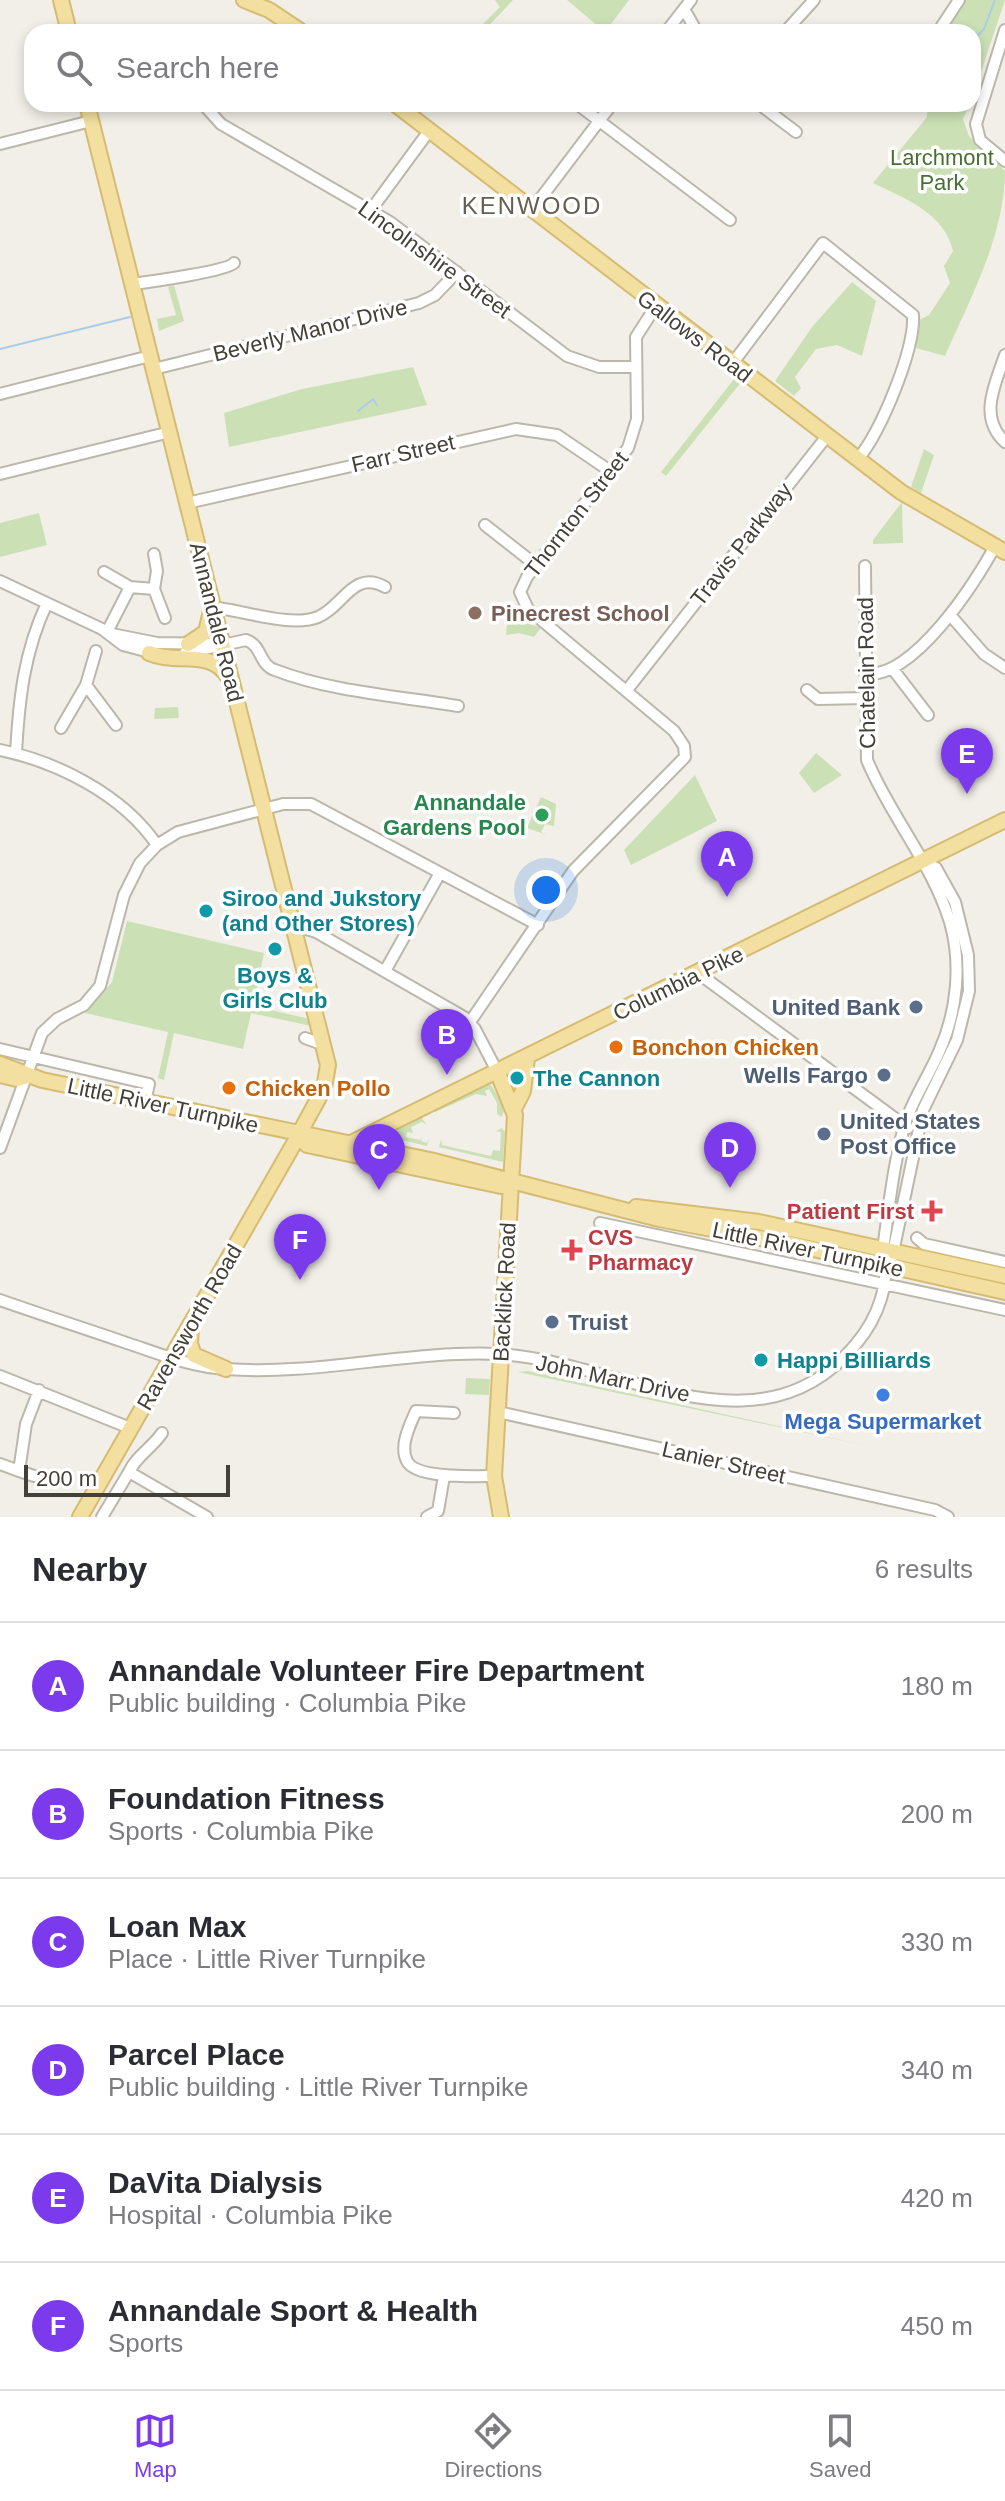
<!DOCTYPE html>
<meta charset="utf-8">
<style>
body{margin:0;font-family:Arial,sans-serif;background:#f2f2f3;color:#2b2b33}
.scale{position:absolute;left:24px;bottom:20px;width:206px;box-sizing:border-box;padding-left:8px;border:4px solid #444037;border-top:0;font-size:22px;line-height:28px;white-space:nowrap;color:#444037;-webkit-text-stroke:6px #fff;paint-order:stroke}
.you{position:absolute;left:546px;top:890px;width:28px;height:28px;margin:-20px;border:6px solid #fff;border-radius:50%;background:#1a73e8;box-shadow:0 0 0 12px #1a73e833}
.badge{display:grid;place-items:center;width:52px;height:52px;border-radius:50%;background:#7c3aed;color:#fff;font-size:26px;font-weight:700}
.pin{position:absolute;translate:-50% -66px;filter:drop-shadow(0 2px 4px #0008)}
.pin::after{content:'';position:absolute;top:42px;width:28px;height:24px;background:inherit;clip-path:polygon(0 0,100% 0,50% 100%)}
.list{margin:0;padding:0;list-style:none}
h2{display:flex;justify-content:space-between;align-items:center;height:104px;margin:0;padding:0 32px;font-size:34px}
h2 small{font-size:26px;font-weight:400;color:#7c7c81}
.list li{display:grid;grid-template-columns:52px 1fr auto;gap:24px;align-items:center;box-sizing:border-box;height:128px;padding:0 32px;border-top:2px solid #e1e1e2}
.list b{display:block;font-size:30px;white-space:nowrap}
.list p{margin:0;font-size:26px;white-space:nowrap;color:#7c7c81}
.list em{font-size:26px;font-style:normal;color:#7c7c81}
.icon{flex:none;width:44px;height:44px;fill:none;stroke:currentColor;stroke-width:2;stroke-linecap:round;stroke-linejoin:round}
.map{position:relative;flex:none;width:1005px;height:1517px;overflow:hidden}
.search{position:absolute;background:#fff;box-shadow:0 4px 12px #0003;left:24px;right:24px;top:24px;height:88px;display:flex;align-items:center;gap:20px;box-sizing:border-box;padding:0 28px;border-radius:24px;color:#7c7c81;font-size:30px}
.sheet{height:872px;background:#fff}
nav{display:flex;justify-content:space-around;align-items:center;box-sizing:border-box;height:112px;border-top:2px solid #e1e1e2;background:#fff;font-size:22px;color:#7c7c81}
nav a{display:grid;justify-items:center;gap:4px}
nav .on{color:#7c3aed}
.map>svg:first-child{display:block}
.green{fill:#cbe1b5}
.lines{fill:none;stroke-linecap:round;stroke-linejoin:round}
.stream{stroke:#abcce8;stroke-width:2}
.minor-casing{stroke:#bcb7ab;stroke-width:14}
.major-casing{stroke:#d6bc72;stroke-width:18}
.minor{stroke:#fff;stroke-width:10}
.major{stroke:#f3dfa0;stroke-width:14}
.education-dot{fill:#8d6e63;stroke:#fff;stroke-width:3}
.leisure-dot{fill:#2e9e5b;stroke:#fff;stroke-width:3}
.culture-dot{fill:#0f9aa8;stroke:#fff;stroke-width:3}
.service-dot{fill:#5c6f8a;stroke:#fff;stroke-width:3}
.food-dot{fill:#e8710a;stroke:#fff;stroke-width:3}
.health-dot{fill:#e0444e;stroke:#fff;stroke-width:3}
.shop-dot{fill:#3f7fe0;stroke:#fff;stroke-width:3}
.labels{text-anchor:middle;stroke-width:7;stroke-linejoin:round;paint-order:stroke}
.park-label{font-size:22px;fill:#466f31;stroke:#fff}
.street-label{font-size:22px;fill:#444037;stroke:#fff}
.education-label{font-size:22px;font-weight:bold;fill:#785e54;stroke:#fff;text-anchor:start}
.leisure-label{font-size:22px;font-weight:bold;fill:#27864d;stroke:#fff;text-anchor:end}
.culture-label{font-size:22px;font-weight:bold;fill:#0d838f;stroke:#fff;text-anchor:start}
.service-label{font-size:22px;font-weight:bold;fill:#4e5e75;stroke:#fff;text-anchor:end}
.food-label{font-size:22px;font-weight:bold;fill:#c56008;stroke:#fff;text-anchor:start}
.health-label{font-size:22px;font-weight:bold;fill:#be3a42;stroke:#fff;text-anchor:end}
.shop-label{font-size:22px;font-weight:bold;fill:#366cbe;stroke:#fff}
.neighbourhood-label{font-size:24px;letter-spacing:2px;fill:#665e50;stroke:#fff}
</style>
<div class="map">
<svg width="1005" height="1517" viewBox="0 0 1005 1517">
<rect width="100%" height="100%" fill="#f2efe8"/>
<path class="green" d="M495,0H513L483,32H475L500,7Z
M567,0H629L605,32Z
M964,0H1005L973,96V32H943Z
M917,104H970L963,119L969,136L1005,171C1005,235 970,299 945,356L916,348L919,320L929,315L950,283L944,266L953,251C944,213 906,199 873,183L927,117V112Z
M852,282L876,301L862,356L837,345L816,349L795,377L801,388L794,396L775,381L812,327Z
M174,285L184,321L159,331L157,319L176,315L168,287Z
M413,367L427,405L229,447L224,413L302,389Z
M738,374L742,381L666,476L661,472Z
M924,449L934,455L921,493L911,487Z
M902,502L903,543L873,544V540Z
M39,513L47,545L0,557V523Z
M508,615L541,628L534,637L519,633L506,635Z
M155,708L178,707L179,718L154,719Z
M816,753L842,775L814,793L799,773Z
M695,775L717,821L631,865L624,850Z
M541,797L556,804L554,826L545,824L541,832L547,835L527,828Z
M127,921L264,953L253,1006L310,1019L311,1026L251,1013L243,1049L174,1033L164,1080L158,1078L168,1032L85,1013L112,982Z
M489,1082L505,1108L502,1117L497,1114V1103L489,1089L485,1091L487,1096L476,1094L435,1112L434,1109Z
M420,1116L427,1125L422,1122L411,1127L413,1133L407,1132L406,1137L420,1140L422,1137L421,1141L427,1143L429,1139L427,1146L393,1138L383,1141L384,1134Z
M502,1128L505,1132L503,1162L439,1147L441,1139L442,1145L491,1156L493,1150L500,1151L501,1132L496,1131Z
M528,1371L868,1446L518,1372Z
M466,1378L490,1379L489,1395L465,1394Z"/>
<g class="lines">
<path class="stream" d="M973,40L984,29L995,0
M0,349L130,317
M358,411L373,399L377,405"/>
<g class="minor-casing">
<path id="minor" d="M684,9L697,32
M1005,30L976,124L980,140L1005,161
M666,32L691,0
M785,32L814,0
M938,32L959,0
M203,104L221,124L390,222L567,356L599,367H635
M577,104L730,220
M759,104L796,132
M0,144L91,121
M371,210L429,131
M531,211L612,104
M132,284C149,282 227,271 234,263
M1005,355C995,385 978,417 1005,442
M732,364L823,243L913,315C915,350 881,431 858,459
M154,369L419,303L435,295L457,272
M0,394L150,356
M0,474L170,432
M187,503L516,429L557,435L610,471
M485,525L536,565
M104,572L130,587L154,589L165,618
M0,581L102,629L123,645L153,653
M154,589L157,571L154,554
M212,607C241,610 292,628 318,617C343,607 353,569 385,587
M951,616L984,654L1005,668
M107,632L130,587
M112,634L157,643L219,644
M185,653L246,640C262,645 259,665 275,670C332,692 398,696 458,706
M892,668L928,715
M865,674C913,679 975,584 995,546
M86,685L116,725
M627,690L827,436
M807,690L818,699L865,698
M61,728L86,685L96,651
M0,750C58,762 123,795 157,845
M16,753C19,699 24,652 47,603
M294,925L316,932L464,1017L475,1029L497,1071
M385,971L440,873
M698,973L908,1128
M470,1022L573,871L685,757L684,746L674,731L528,609L520,592L527,577L628,448L637,419L636,337L656,306
M305,1038L324,1045
M0,1049L149,1084L145,1101
M0,1148L42,1033L57,1019L84,1005L100,986L124,895L140,863L157,845L178,832L283,804H311L538,925
M600,1223L1005,1310
M917,1238L924,1244L1005,1262
M892,1257L923,1110L957,1040L969,991L968,955L955,902L936,868L924,862
M0,1300C40,1314 80,1327 121,1341C155,1352 189,1367 226,1369C316,1376 407,1350 498,1354C619,1360 759,1462 856,1344C878,1318 891,1283 883,1249C889,1208 894,1156 907,1118C916,1094 929,1075 939,1052C957,1012 962,964 950,922C932,863 890,816 867,760L865,566
M0,1376L130,1428
M498,1412L935,1510L948,1517
M454,1413L416,1411C410,1425 399,1446 407,1461C415,1479 477,1476 494,1476
M0,1464L19,1471L26,1424L39,1390
M19,1471L34,1476
M129,1472C136,1456 152,1448 162,1433
M102,1517L129,1472L207,1517
M427,1517L438,1511L444,1476"/>
</g>
<g class="major-casing">
<path id="major" d="M61,0L69,32
M244,0L269,10L302,32
M395,104L901,492L1005,552
M188,644L206,632L211,611
M149,653C176,665 211,648 228,677
M0,1064L42,1080L430,1160L659,1219L791,1244L1005,1292
M497,1071L515,1115L494,1476L501,1517
M0,1075L17,1079L27,1076
M514,1109L523,1091L527,1058
M298,1135L307,1145L501,1186L511,1183
M349,1144L1005,820
M636,1207L759,1222L1005,1276
M191,1327L190,1344L194,1355L226,1369
M80,1517L292,1147L324,1088L328,1065L87,104"/>
</g>
<use href="#minor" class="minor"/>
<use href="#major" class="major"/>
</g>
<circle class="education-dot" cx="475" cy="613" r="8"/>
<circle class="leisure-dot" cx="542" cy="815" r="8"/>
<g class="culture-dot">
<circle cx="206" cy="911" r="8"/>
<circle cx="275" cy="949" r="8"/>
<circle cx="517" cy="1078" r="8"/>
<circle cx="761" cy="1360" r="8"/>
</g>
<g class="service-dot">
<circle cx="916" cy="1007" r="8"/>
<circle cx="884" cy="1075" r="8"/>
<circle cx="824" cy="1134" r="8"/>
<circle cx="552" cy="1322" r="8"/>
</g>
<g class="food-dot">
<circle cx="616" cy="1047" r="8"/>
<circle cx="229" cy="1088" r="8"/>
</g>
<g class="health-dot">
<path d="M928 1199h8v8h8v8h-8v8h-8v-8h-8v-8h8z"/>
<path d="M568 1238h8v8h8v8h-8v8h-8v-8h-8v-8h8z"/>
</g>
<circle class="shop-dot" cx="883" cy="1395" r="8"/>
<g class="labels">
<g class="park-label">
<text x="942" y="165">Larchmont<tspan x="942" dy="25">Park</tspan></text>
</g>
<g class="street-label">
<text transform="translate(435 259) rotate(36)" y="8">Lincolnshire Street</text>
<text transform="translate(310 330) rotate(-14)" y="8">Beverly Manor Drive</text>
<text transform="translate(695 336) rotate(37)" y="8">Gallows Road</text>
<text transform="translate(403 453) rotate(-13)" y="8">Farr Street</text>
<text transform="translate(576 514) rotate(-52)" y="8">Thornton Street</text>
<text transform="translate(741 544) rotate(-52)" y="8">Travis Parkway</text>
<text transform="translate(217 622) rotate(76)" y="8">Annandale Road</text>
<text transform="translate(866 673) rotate(-91)" y="8">Chatelain Road</text>
<text transform="translate(678 983) rotate(-26)" y="8">Columbia Pike</text>
<text transform="translate(163 1105) rotate(12)" y="8">Little River Turnpike</text>
<text transform="translate(808 1249) rotate(12)" y="8">Little River Turnpike</text>
<text transform="translate(504 1292) rotate(-87)" y="8">Backlick Road</text>
<text transform="translate(189 1327) rotate(-60)" y="8">Ravensworth Road</text>
<text transform="translate(613 1378) rotate(12)" y="8">John Marr Drive</text>
<text transform="translate(724 1462) rotate(13)" y="8">Lanier Street</text>
</g>
<g class="education-label">
<text x="491" y="621">Pinecrest School</text>
</g>
<g class="leisure-label">
<text x="526" y="810">Annandale<tspan x="526" dy="25">Gardens Pool</tspan></text>
</g>
<g class="culture-label">
<text x="222" y="906">Siroo and Jukstory<tspan x="222" dy="25">(and Other Stores)</tspan></text>
<text x="275" y="983" text-anchor="middle">Boys &amp;<tspan x="275" dy="25">Girls Club</tspan></text>
<text x="533" y="1086">The Cannon</text>
<text x="777" y="1368">Happi Billiards</text>
</g>
<g class="service-label">
<text x="900" y="1015">United Bank</text>
<text x="868" y="1083">Wells Fargo</text>
<text x="840" y="1129" text-anchor="start">United States<tspan x="840" dy="25">Post Office</tspan></text>
<text x="568" y="1330" text-anchor="start">Truist</text>
</g>
<g class="food-label">
<text x="632" y="1055">Bonchon Chicken</text>
<text x="245" y="1096">Chicken Pollo</text>
</g>
<g class="health-label">
<text x="914" y="1219">Patient First</text>
<text x="588" y="1245" text-anchor="start">CVS<tspan x="588" dy="25">Pharmacy</tspan></text>
</g>
<g class="shop-label">
<text x="883" y="1429">Mega Supermarket</text>
</g>
<g class="neighbourhood-label">
<text x="532" y="214">KENWOOD</text>
</g>
</g>
</svg>
<div class="scale">200 m</div>
<div class="you"></div>
<div class="pin badge" style="left:727px;top:897px">A</div>
<div class="pin badge" style="left:447px;top:1075px">B</div>
<div class="pin badge" style="left:379px;top:1190px">C</div>
<div class="pin badge" style="left:730px;top:1188px">D</div>
<div class="pin badge" style="left:967px;top:794px">E</div>
<div class="pin badge" style="left:300px;top:1280px">F</div>
<div class="search"><svg class="icon" aria-label="search" viewBox="0 0 24 24"><circle cx="10" cy="10" r="6"/><path d="M15 15l6 6"/></svg>Search here</div>
</div>
<section class="sheet">
<h2>Nearby<small>6 results</small></h2>
<ul class="list">
<li><span class="badge">A</span><div><b>Annandale Volunteer Fire Department</b><p>Public building · Columbia Pike</p></div><em>180 m</em></li>
<li><span class="badge">B</span><div><b>Foundation Fitness</b><p>Sports · Columbia Pike</p></div><em>200 m</em></li>
<li><span class="badge">C</span><div><b>Loan Max</b><p>Place · Little River Turnpike</p></div><em>330 m</em></li>
<li><span class="badge">D</span><div><b>Parcel Place</b><p>Public building · Little River Turnpike</p></div><em>340 m</em></li>
<li><span class="badge">E</span><div><b>DaVita Dialysis</b><p>Hospital · Columbia Pike</p></div><em>420 m</em></li>
<li><span class="badge">F</span><div><b>Annandale Sport &amp; Health</b><p>Sports</p></div><em>450 m</em></li>
</ul>
</section>
<nav>
<a class="on"><svg class="icon" aria-label="map" viewBox="0 0 24 24"><path d="M3 6l6-2 6 2 6-2v14l-6 2-6-2-6 2zM9 4v14M15 6v14"/></svg>Map</a>
<a><svg class="icon" aria-label="directions" viewBox="0 0 24 24"><path d="M12 3l9 9-9 9-9-9zM9 14v-3h6M13 9l2 2-2 2"/></svg>Directions</a>
<a><svg class="icon" aria-label="saved" viewBox="0 0 24 24"><path d="M7 4h10v16l-5-4-5 4z"/></svg>Saved</a>
</nav>
